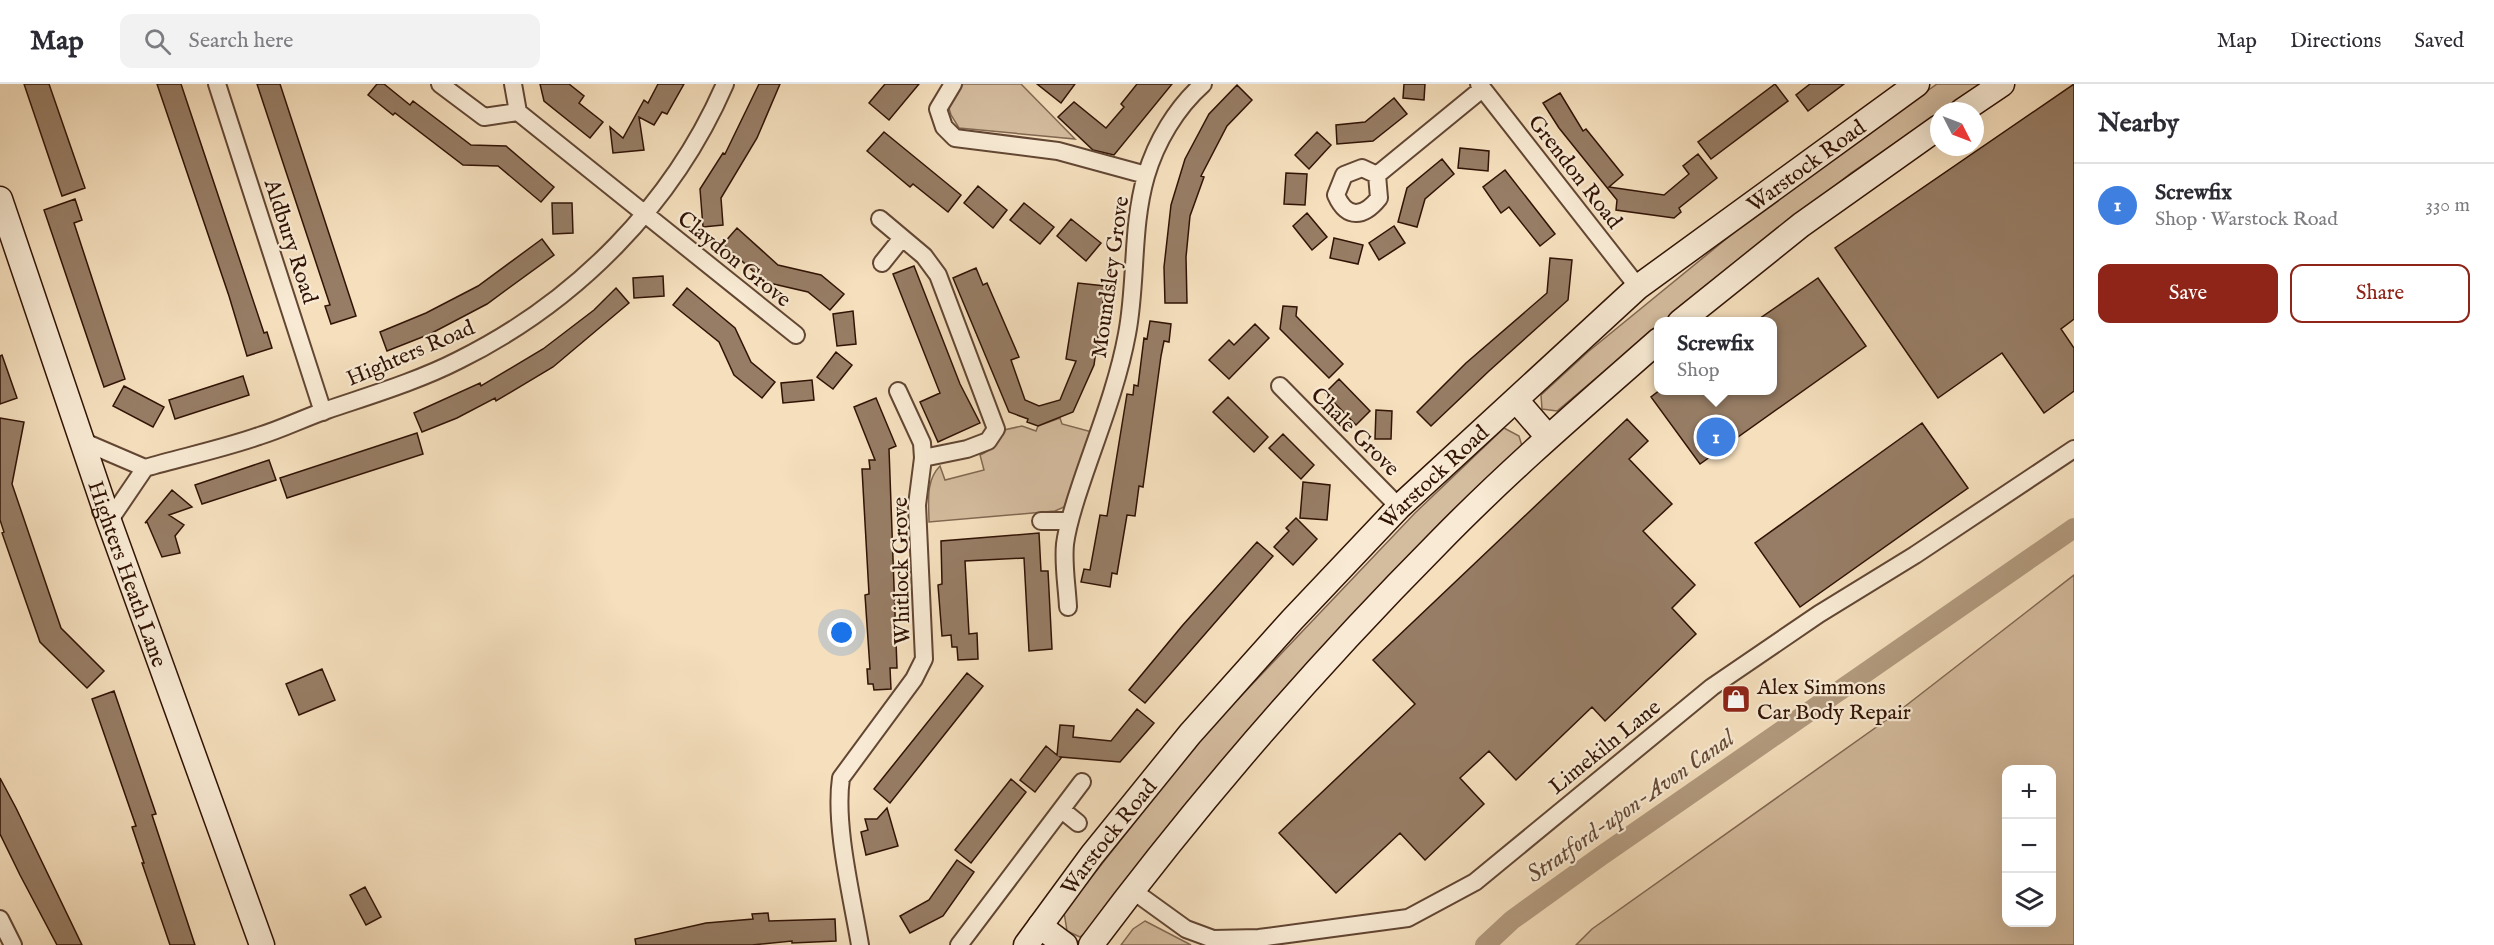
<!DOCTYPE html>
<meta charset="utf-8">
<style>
body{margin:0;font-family:"IM FELL English",serif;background:#f2f2f3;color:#2b2b33}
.controls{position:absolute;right:18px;bottom:18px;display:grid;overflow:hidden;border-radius:12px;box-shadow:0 6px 24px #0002}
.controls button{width:54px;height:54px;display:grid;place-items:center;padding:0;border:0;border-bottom:2px solid #e1e1e2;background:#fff;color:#2b2b33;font:30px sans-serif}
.compass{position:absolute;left:1930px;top:18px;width:54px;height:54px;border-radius:50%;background:#fff;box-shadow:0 6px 24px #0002;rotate:132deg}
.you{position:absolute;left:842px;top:549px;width:21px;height:21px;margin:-15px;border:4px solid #fff;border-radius:50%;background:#1a73e8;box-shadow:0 0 0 9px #1a73e833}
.badge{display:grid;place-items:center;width:39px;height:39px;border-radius:50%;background:#8f2418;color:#fff;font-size:20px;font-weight:700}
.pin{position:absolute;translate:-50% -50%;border:3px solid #fff;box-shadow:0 2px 6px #0006}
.popup{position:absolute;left:1654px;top:233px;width:123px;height:78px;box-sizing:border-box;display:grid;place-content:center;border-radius:12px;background:#fff;filter:drop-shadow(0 2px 4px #0005);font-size:20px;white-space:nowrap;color:#7c7c81}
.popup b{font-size:22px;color:#2b2b33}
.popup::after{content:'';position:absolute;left:50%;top:100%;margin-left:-12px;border:12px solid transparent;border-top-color:#fff}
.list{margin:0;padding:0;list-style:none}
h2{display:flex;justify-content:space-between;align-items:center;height:78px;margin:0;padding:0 24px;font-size:26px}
h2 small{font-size:20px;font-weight:400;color:#7c7c81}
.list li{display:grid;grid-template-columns:39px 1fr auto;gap:18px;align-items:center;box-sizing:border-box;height:84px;padding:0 24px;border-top:2px solid #e1e1e2}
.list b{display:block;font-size:22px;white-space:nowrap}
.list p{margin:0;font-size:20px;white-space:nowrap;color:#7c7c81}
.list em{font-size:20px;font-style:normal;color:#7c7c81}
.actions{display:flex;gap:12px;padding:18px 24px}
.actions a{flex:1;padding:14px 0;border:2px solid #8f2418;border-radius:12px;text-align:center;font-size:21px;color:#8f2418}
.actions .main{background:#8f2418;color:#fff}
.icon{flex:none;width:33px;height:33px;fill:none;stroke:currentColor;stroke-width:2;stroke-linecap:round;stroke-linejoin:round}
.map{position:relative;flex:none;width:2074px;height:861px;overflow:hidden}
header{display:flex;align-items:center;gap:36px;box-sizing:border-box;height:84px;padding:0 30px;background:#fff;border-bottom:2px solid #e1e1e2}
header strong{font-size:28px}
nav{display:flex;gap:33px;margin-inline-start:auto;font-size:21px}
.search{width:420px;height:54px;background:#f2f2f3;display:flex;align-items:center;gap:15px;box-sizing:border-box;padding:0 21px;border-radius:12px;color:#7c7c81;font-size:22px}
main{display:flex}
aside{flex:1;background:#fff}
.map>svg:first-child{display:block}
.green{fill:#d4bc9e;stroke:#826852;stroke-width:1.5;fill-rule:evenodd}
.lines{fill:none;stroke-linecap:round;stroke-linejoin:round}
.canal{stroke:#b29a7e;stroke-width:20}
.building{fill:#977d65;stroke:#311305;stroke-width:1.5}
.street-casing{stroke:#624633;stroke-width:20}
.secondary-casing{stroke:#311305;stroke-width:27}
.street{stroke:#f8ead4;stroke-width:16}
.secondary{stroke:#f8ead4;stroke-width:24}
.labels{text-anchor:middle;stroke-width:4.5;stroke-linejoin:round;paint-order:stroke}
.street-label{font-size:22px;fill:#311305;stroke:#f8ead4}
.poi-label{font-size:22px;fill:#311305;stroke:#f8ead4;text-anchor:start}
.water-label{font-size:24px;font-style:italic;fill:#654935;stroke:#f8ead4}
</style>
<header>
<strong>Map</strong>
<div class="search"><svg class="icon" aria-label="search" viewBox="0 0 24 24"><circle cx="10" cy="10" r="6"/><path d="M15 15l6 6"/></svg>Search here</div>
<nav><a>Map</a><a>Directions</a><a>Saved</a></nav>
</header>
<main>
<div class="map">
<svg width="2074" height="861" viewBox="0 0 2074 861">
<rect width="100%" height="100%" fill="#f5dfbd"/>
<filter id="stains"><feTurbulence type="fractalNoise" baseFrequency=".00333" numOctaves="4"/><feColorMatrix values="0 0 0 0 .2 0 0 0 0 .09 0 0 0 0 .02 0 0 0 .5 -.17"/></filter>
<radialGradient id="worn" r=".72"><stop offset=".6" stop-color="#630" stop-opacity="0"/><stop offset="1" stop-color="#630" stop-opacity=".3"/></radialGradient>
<path class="green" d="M963,0H1021L1075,55L959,44L951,31L948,21Z
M1937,0H1982L1939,27V29L1851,89L1664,237L1659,238V241L1557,327L1542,325L1541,311L1589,267L1775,115Z
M1060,334L1062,340L1092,348L1064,423L1055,427L929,438C929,419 925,397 940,382L945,396L984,386L980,371C993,365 998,359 1004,346L1022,342L1036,347L1038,342Z
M1504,344L1519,352L1522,362L1273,622L1154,759L1093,842L1080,853L1067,847L1064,828L1201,654L1415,429Z
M2074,491V861H1576L1592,845L1899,627ZM2006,686H2052V838H2006Z
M1145,837L1191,861H1121L1133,845Z"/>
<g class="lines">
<path class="canal" d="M1485,861L1512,836L1601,772L2074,444"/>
</g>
<path class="building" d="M24,0H49L85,104L62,112Z
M157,0H181L264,249L267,248L272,264L247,272L229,212Z
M257,0H280L356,232L331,240L325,222L330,221Z
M377,0H384L410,21L413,17L471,61L506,62L554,103L541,118L498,82L463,81L395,29L393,31L368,11Z
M540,0H569L584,12L579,19L603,38L590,54L544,17Z
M658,0H684L667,30L662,28L654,41L639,33L644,66L613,69L610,43L623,54L644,16L648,19Z
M759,0H780L757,54L721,114L723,141L703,143L700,105L723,69L725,70Z
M885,0H919L889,36L869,19Z
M1037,0H1075L1061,19Z
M1137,0H1172L1114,71L1093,66L1058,33L1074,18L1106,44L1124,23L1121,20Z
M1404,0H1425L1424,16L1403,14Z
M1775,0L1788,17L1711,75L1698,58Z
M1810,0H1844L1808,27L1796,11Z
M2074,0V235L2061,245L2074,264V307L2044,329L2002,269L1938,314L1835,164Z
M1237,1L1252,16L1227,42L1201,92L1204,93L1190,132L1186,173L1187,219H1165L1164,183L1171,121L1185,75L1209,30Z
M1560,9L1583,47L1586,45L1623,91L1609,103L1664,111L1689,90L1683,82L1698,70L1717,94L1679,124L1681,128L1674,134L1616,126L1617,116L1559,44L1543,19Z
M1394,14L1407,30L1373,57L1337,60L1336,41L1365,38Z
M884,48L961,111L948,128L913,100L910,103L867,67Z
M1317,48L1331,61L1309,85L1295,71Z
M1460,64L1489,67L1488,87L1458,84Z
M1442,75L1454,90L1425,115L1417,143L1398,138L1407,104Z
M1505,86L1555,150L1540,162L1509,123L1501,129L1483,103Z
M1286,89L1307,90L1305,121L1284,120Z
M978,102L1007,126L993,144L964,119Z
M75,115L82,136L74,139L125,295L104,303L44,126Z
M552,119H572L573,149L553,150Z
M1024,119L1054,143L1040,160L1010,136Z
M1307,129L1327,153L1312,166L1293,142Z
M1071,135L1101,159L1086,177L1057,152Z
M1394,142L1405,159L1379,176L1369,159Z
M737,144L778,181L821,191L844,210L830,226L808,208L765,198L723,160Z
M1334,154L1363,161L1358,180L1330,174Z
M542,155L554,171L487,220L430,250L387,267L380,248L426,229L478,202Z
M1550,174L1572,176L1568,216L1489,287L1431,342L1417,328L1466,279L1547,209Z
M914,182L960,300L980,339L938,358L920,318L940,309L893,190Z
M976,184L983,201L987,199L1019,273L1011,276L1025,316L1039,322L1060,316L1076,277L1066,275L1078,199L1105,202L1094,281L1073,328L1038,342L1027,338L1028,335L1009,328L953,194Z
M663,192L664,212L634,214L633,194Z
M1818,194L1866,262L1700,380L1651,313L1660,306H1773V237H1756Z
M616,204L629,219L553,283L496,317L495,314L457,334L422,348L414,329L480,299L481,302L543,265L594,226Z
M687,204L735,244L751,278L775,298L762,314L734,291L719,258L673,221Z
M1283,222L1297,223L1296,232L1343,280L1329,294L1280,245Z
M853,227L856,260L837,262L833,230Z
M1150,237L1171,240L1169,258L1164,257L1161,272L1143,403L1139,402L1135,432L1127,431L1117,490L1112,489L1110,503L1081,498L1084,485L1090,486L1100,431L1107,432L1127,310L1133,311L1134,301L1138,302L1144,254L1147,255Z
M1255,240L1269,254L1229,295L1209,276L1229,256L1234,261Z
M836,268L852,281L833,305L817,293Z
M2,271L17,314L0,320V272Z
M243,292L249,311L175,335L169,316Z
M1339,295L1370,327L1356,341L1325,309Z
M812,296L814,316L783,319L781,299Z
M124,302L164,323L153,343L113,322Z
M1228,313L1268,353L1254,368L1213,328Z
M876,314L896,362L889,365L897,584H890L891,605L874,606L873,600H868L867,585H870L865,511L869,510L862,385H870L869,376H875L854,323Z
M1376,326L1392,327L1391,355H1375Z
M0,334L24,338L12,400L61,544L104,587L87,604L40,558L2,449L4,448L0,436Z
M1627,335L1648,357L1629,375L1672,420L1643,447L1695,501L1672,524L1696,550L1605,637L1592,623L1516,696L1489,667L1460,694L1484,720L1425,776L1400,749L1336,809L1279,749L1415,620L1373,576Z
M1922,339L1968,404L1800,523L1755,459Z
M417,349L423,370L287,414L280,394Z
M1283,350L1314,381L1301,395L1269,364Z
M269,376L276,396L202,420L195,401Z
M1303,398L1330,401L1327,436L1300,434Z
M172,406L192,423L169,431L184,441L175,452L180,469L162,473L147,438L145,439Z
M1296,434L1317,455L1293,481L1274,463L1289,447L1286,444Z
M1039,449L1041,487H1048L1052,565L1029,567L1024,474L965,477L969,550L977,549L978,575L958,576L957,563H952L951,551L942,552L938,501L942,500L941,457Z
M1257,458L1273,472L1145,619L1129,606L1182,542Z
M322,585L335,616L299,631L286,600Z
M967,589L983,602L890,719L874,705Z
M114,607L156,730L152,731L195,861H170L142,779H144L132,743L136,742L92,615Z
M1137,625L1154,639L1120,678L1060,673L1061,674L1035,708L1020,696L1046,662L1057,671L1060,641L1074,642L1073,653L1111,657Z
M0,694L16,724L82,861H57L20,791L0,750Z
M1011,695L1026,708L971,779L955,766Z
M887,724L898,762L866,771L861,748L868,746L865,735H877Z
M957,776L974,788L943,832L910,849L900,832L929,816Z
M365,803L381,833L366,841L350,811Z
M768,829L769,837L835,835L836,857L792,859V857L752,861H636L635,855L706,839L753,835L752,830Z"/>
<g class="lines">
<g class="street-casing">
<path id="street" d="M217,0L323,328
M440,0L484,33L518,28
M513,0L518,28L796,251
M953,0L938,25L944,43L955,54L1058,67L1146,91
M1479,0L1638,203
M1377,91L1362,84L1344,91L1336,111C1347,136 1364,133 1379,114L1377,91L1482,5
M882,179L902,154
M1280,302L1399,423
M898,307L922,359L923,374
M82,357L145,384
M109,437L145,384C183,373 222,365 259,352C282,345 304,334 327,326C371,311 418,297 459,276C576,218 673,120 725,0
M1041,437H1069
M1068,523C1067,502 1063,481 1065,460C1068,437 1076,415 1083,394C1099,347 1118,299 1127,250C1137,198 1131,144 1146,92C1156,58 1176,24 1203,0
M1062,726L1078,739
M1132,806L1186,845L1213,855L1259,854L1408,834L1475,798L1712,603L1819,530L1915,471L2074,365
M0,835L13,861
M860,861C852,813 834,741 841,694L914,595L924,575L917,421L923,374L967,365L988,357L996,345L938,191L924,172L880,135
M959,861L1082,698"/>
</g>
<g class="secondary-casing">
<g id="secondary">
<path d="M1962,27L2002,0"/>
<path id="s1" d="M0,115L109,437L262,861"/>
<path d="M1680,238L1801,141L1939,43"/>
<path d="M1516,316L1548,353"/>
<path d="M1040,842L1065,861"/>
<path id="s2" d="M1026,861L1092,771L1190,650L1292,536L1399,423L1638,203L1917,0"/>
<path d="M1091,861C1197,719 1313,585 1438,459C1508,387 1584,322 1659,256"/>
</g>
</g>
<use href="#street" class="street"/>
<use href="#secondary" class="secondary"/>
</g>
<defs>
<g id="shop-square" transform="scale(1.5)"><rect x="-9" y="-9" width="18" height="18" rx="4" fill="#8f2418" stroke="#f8ead4"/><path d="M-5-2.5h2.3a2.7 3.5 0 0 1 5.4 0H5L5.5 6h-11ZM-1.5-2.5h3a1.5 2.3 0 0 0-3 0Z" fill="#fff"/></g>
</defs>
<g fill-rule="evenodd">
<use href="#shop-square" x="1736" y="615"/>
</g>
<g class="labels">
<g class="street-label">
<text dy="8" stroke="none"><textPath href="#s2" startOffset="1108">Warstock Road</textPath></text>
<text transform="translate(1576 87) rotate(52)" y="8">Grendon Road</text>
<text transform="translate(292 157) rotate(72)" y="8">Aldbury Road</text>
<text transform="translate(735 174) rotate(39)" y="8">Claydon Grove</text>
<text transform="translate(1109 193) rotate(-82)" y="8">Moundsley Grove</text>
<text transform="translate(410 268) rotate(-23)" y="8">Highters Road</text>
<text transform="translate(1356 347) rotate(45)" y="8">Chale Grove</text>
<text dy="8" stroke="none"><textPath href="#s2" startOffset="622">Warstock Road</textPath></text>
<text transform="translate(900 487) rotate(-91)" y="8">Whitlock Grove</text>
<text dy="8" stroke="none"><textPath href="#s1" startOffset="396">Highters Heath Lane</textPath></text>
<text transform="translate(1604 662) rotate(-39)" y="8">Limekiln Lane</text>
<text dy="8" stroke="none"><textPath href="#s2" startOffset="136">Warstock Road</textPath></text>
</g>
<g class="poi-label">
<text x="1757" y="610">Alex Simmons<tspan x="1757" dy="25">Car Body Repair</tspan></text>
</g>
<g class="water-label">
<text transform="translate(1630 722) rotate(-35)" y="8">Stratford-upon-Avon Canal</text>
</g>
</g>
<rect width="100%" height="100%" filter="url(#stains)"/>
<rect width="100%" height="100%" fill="url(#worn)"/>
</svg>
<div class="controls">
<button>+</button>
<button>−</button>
<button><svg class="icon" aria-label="layers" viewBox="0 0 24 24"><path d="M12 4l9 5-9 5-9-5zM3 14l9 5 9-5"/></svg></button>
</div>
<svg class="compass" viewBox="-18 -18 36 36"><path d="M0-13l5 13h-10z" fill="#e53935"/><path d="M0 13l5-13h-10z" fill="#7c7c81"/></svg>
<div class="you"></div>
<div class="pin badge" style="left:1716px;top:353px;background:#3f7fe0">1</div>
<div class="popup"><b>Screwfix</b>Shop</div>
</div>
<aside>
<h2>Nearby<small></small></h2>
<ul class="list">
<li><span class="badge" style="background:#3f7fe0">1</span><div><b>Screwfix</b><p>Shop · Warstock Road</p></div><em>330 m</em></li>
</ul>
<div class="actions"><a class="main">Save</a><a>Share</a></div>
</aside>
</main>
